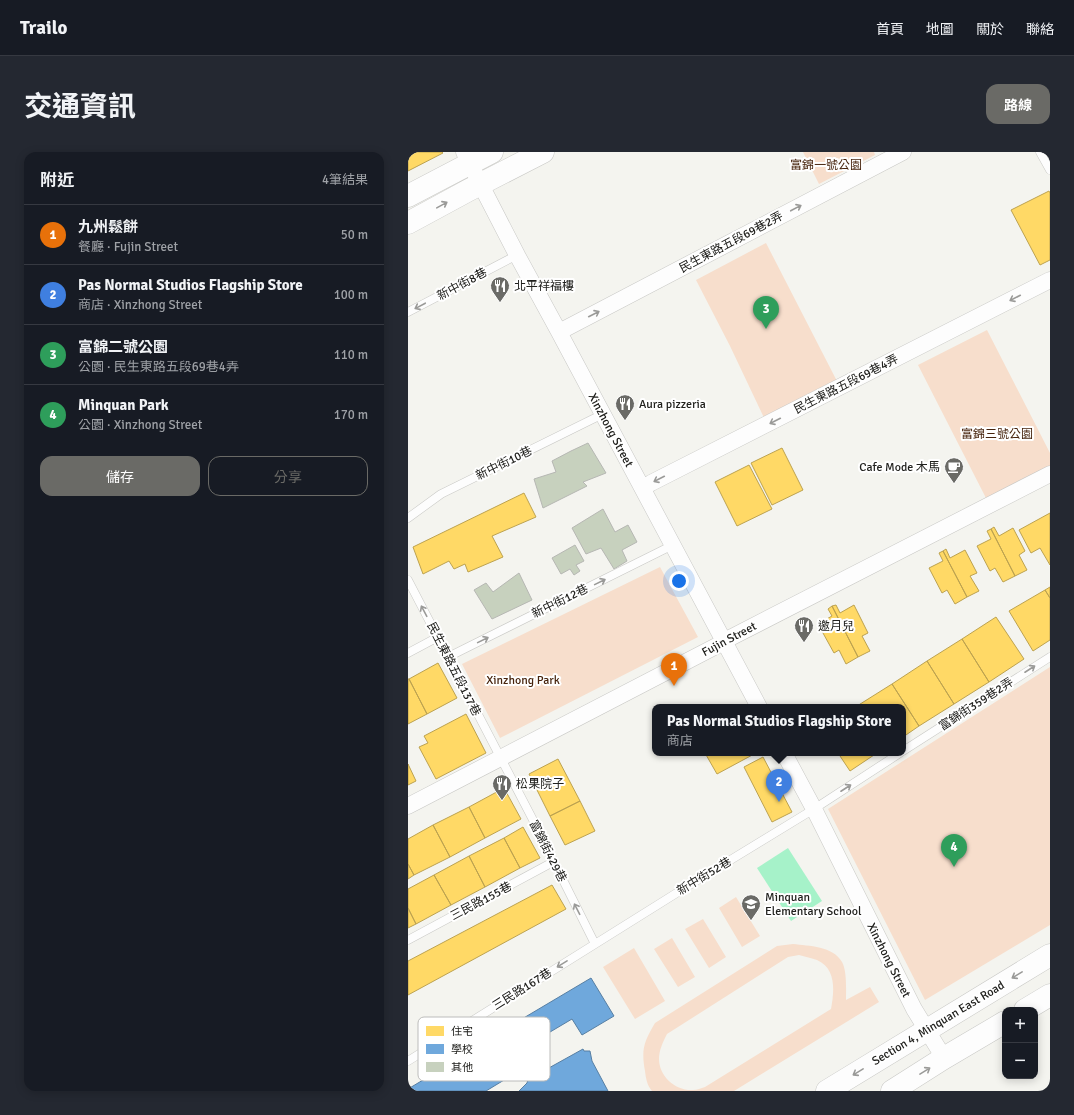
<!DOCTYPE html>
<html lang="zh-TW">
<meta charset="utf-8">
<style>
body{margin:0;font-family:Signika,"Noto Sans TC",sans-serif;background:#242831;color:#f1f3f6}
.controls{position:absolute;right:12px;bottom:12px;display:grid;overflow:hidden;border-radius:8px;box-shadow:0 2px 10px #0003}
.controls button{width:36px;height:36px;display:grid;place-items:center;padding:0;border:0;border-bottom:1px solid #363941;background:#171b24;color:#f1f3f6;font:20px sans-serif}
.you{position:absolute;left:271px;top:429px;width:14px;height:14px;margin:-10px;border:3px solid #fff;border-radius:50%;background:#1a73e8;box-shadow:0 0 0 6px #1a73e833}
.badge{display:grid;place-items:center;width:26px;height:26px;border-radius:50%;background:#6a6a66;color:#fff;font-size:13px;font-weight:700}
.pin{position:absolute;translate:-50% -33px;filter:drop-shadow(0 1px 2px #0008)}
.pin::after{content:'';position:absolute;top:21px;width:14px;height:12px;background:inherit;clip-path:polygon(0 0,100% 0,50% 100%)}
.popup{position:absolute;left:244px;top:552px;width:254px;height:52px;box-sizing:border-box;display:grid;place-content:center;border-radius:8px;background:#171b24;filter:drop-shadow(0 1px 3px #0005);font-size:13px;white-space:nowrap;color:#9ea1a6}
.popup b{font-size:15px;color:#f1f3f6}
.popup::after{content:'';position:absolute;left:50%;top:100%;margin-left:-8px;border:8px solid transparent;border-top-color:#171b24}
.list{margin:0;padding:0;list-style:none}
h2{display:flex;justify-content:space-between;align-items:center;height:52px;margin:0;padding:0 16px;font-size:17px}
h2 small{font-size:13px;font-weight:400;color:#9ea1a6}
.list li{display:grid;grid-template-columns:26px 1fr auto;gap:12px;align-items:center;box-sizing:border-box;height:60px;padding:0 16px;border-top:1px solid #363941}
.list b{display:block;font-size:15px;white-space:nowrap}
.list p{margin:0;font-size:13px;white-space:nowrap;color:#9ea1a6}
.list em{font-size:13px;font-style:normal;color:#9ea1a6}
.actions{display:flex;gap:8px;padding:12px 16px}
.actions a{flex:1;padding:9px 0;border:1px solid #6a6a66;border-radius:12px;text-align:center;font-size:14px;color:#6a6a66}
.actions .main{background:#6a6a66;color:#fff}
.map{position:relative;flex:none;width:642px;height:939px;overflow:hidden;border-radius:12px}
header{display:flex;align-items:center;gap:24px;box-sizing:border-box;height:56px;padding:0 20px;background:#171b24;border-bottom:1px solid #363941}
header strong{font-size:19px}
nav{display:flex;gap:22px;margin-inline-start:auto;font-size:14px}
.intro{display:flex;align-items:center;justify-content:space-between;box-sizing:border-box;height:96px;padding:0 24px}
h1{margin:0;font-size:28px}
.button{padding:10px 18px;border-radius:12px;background:#6a6a66;color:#fff;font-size:14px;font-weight:700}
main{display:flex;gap:24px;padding:0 24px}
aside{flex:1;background:#171b24;border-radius:12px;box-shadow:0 2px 10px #0003}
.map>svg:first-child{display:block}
.green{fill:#f7decc;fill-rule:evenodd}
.water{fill:#a6f2c9}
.homes{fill:#ffd966;stroke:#bca250}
.schools{fill:#6fa8dc;stroke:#577fa3}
.building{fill:#c7d1be;stroke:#b6b7b3}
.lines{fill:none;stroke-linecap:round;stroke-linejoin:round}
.lane-casing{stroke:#c8c8c5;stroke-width:9}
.street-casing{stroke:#c8c8c5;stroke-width:17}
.secondary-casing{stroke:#c8c8c5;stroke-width:23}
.lane{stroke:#fdfdfd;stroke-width:8}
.street{stroke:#fdfdfd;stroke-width:16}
.secondary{stroke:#fdfdfd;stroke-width:22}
.oneway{stroke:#9a9a98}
.labels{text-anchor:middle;stroke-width:4;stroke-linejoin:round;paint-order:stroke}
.park-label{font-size:12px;fill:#46230c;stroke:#fff}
.street-label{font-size:12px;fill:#20201d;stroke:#fff}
.poi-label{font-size:12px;fill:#20201d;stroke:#fff;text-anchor:start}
.key{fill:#fff;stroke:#bcbcbb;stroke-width:1}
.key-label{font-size:11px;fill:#20201d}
</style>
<header>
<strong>Trailo</strong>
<nav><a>首頁</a><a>地圖</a><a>關於</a><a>聯絡</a></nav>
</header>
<div class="intro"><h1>交通資訊</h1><a class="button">路線</a></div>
<main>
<aside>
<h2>附近<small>4筆結果</small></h2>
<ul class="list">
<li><span class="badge" style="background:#e8710a">1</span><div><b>九州鬆餅</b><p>餐廳 · Fujin Street</p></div><em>50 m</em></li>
<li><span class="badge" style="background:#3f7fe0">2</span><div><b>Pas Normal Studios Flagship Store</b><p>商店 · Xinzhong Street</p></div><em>100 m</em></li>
<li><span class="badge" style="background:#2e9e5b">3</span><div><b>富錦二號公園</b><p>公園 · 民生東路五段69巷4弄</p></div><em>110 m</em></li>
<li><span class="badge" style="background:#2e9e5b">4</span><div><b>Minquan Park</b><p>公園 · Xinzhong Street</p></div><em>170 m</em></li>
</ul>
<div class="actions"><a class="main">儲存</a><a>分享</a></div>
</aside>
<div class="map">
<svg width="642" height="939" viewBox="0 0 642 939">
<rect width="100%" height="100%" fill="#f4f4ef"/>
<path class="green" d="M395,0H466L467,3L411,32Z
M358,91L432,235L359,272L322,194L288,128Z
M579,178L642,301V316L579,348L510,213Z
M252,415L290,485L92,586L54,512Z
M642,515V773L517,848L420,657Z
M328,745L352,784L334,795L311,756Z
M295,767L318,805L301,816L277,777Z
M264,786L287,825L270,835L246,797Z
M385,792C401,794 425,794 434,810C439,819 438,837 438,848L462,835L471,850L326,939H244C239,933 238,927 237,919C233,897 236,890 247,871L369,794ZM391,803C397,805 404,806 409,808C429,817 426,840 423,857L297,935C293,936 289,938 285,938C267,939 251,924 251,907C251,898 255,890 259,882L380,805Z
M226,796L257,849L227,867L195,815Z"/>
<path class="water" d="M380,696L414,749L383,769L349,716Z"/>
<path class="homes" d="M0,0H34L35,1L0,19Z
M641,39L642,41V108L632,113L603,58Z
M374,296L395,338L364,353L343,311Z
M341,313L364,357L329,374L307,330Z
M116,341L128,365L84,384L95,405L60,420L57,412L46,417L41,409L15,422L5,395Z
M642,361V413L632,396L623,401L611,378Z
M586,375L591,384L605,376L617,399L611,403L619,418L607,424L583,377Z
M583,377L607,424L595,430L587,416L582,419L569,394L583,387L579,379Z
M538,397L542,406L557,398L569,421L562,424L571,439L559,445L535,399Z
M535,399L559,445L547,452L539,438L534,441L521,416L535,409L531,401Z
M642,435V446L637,438Z
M637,438L642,446V488L625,499L601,459Z
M428,453L432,461L446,453L460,481L454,484L462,499L450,505L424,454Z
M424,454L450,505L438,512L431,498L426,501L410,472L424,464L420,457Z
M588,465L616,507L581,530L554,487Z
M554,487L581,530L546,552L519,509Z
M519,509L546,552L511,574L484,532Z
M30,511L49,546L19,562L1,527Z
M0,527H1L19,562L0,572Z
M484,532L511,574L495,585V555H450L449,554Z
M58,562L78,601L28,627L11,595L20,591L16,584Z
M297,601H348L309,622Z
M430,601H469L442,619Z
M355,605L384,660L364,670L336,615Z
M150,607L172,649L142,664L121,622Z
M0,612L8,629L0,633Z
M96,636L113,667L77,686L61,655Z
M172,649L187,679L157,693L142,664Z
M61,655L77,686L42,705L25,673Z
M25,673L42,705L6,723L0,712V687Z
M115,675L132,706L112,716L96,686Z
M96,686L112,716L77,735L61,704Z
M61,704L77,735L43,753L26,723Z
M0,712L6,723L0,727Z
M26,723L43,753L8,772L0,756V737Z
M144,733L158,757L0,843V809Z
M0,756L8,772L0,776Z"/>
<path class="schools" d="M183,826L206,864L174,883L164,867L105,902L92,880Z
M85,886L106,922L78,939H0V937Z
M121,894L133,917H139L175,897L176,899H182L184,909L200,939H111L119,931L121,924L110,900Z"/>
<path class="building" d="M180,291L198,321L175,330L179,334L135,356L126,327L148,320L144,309L163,299Z
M195,357L207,380L220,373L229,390L214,398L219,409L206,417L193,396L178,402L164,376Z
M167,393L176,409L168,413L172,419L166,423L162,417L153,422L144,406Z
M111,421L124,448L84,467L66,438L78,431L85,440Z"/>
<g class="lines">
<g class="lane-casing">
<path id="lane" d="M632,0L642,18
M0,160L109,103
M0,366L33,342L195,262
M0,428L124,666L187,792
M0,501L30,485
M40,505L265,393
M495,599L642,505
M0,788L145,710
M0,909L275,737L406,657L492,601"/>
</g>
<g class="street-casing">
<path id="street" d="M56,0L109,103L151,180L351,555
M151,180L495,0
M235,336L243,331L642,128
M376,601L406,657L506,857L536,906
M0,654L316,490L322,486L642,322"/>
</g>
<g class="secondary-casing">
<path id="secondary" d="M0,44L84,0
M0,71L61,38L135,0
M617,858L642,843
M419,939L642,803
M484,939L536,906L597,870"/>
</g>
<use href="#lane" class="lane"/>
<use href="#street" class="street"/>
<use href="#secondary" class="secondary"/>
</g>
<defs><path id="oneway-shaft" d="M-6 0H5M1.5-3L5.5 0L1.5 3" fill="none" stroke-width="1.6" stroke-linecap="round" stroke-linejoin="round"/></defs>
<g class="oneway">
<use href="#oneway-shaft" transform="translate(34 53) rotate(-29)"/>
<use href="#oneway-shaft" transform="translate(388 56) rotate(-28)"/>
<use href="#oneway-shaft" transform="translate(607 146) rotate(153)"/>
<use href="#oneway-shaft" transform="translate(12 154) rotate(152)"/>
<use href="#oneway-shaft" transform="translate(186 162) rotate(-27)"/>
<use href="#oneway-shaft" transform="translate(367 269) rotate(153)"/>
<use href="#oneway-shaft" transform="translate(251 327) rotate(153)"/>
<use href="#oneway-shaft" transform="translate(192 430) rotate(-26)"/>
<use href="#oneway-shaft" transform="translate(16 459) rotate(-118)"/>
<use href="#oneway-shaft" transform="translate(75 488) rotate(-26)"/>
<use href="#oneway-shaft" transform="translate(622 517) rotate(-33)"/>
<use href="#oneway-shaft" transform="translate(438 636) rotate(-33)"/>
<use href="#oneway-shaft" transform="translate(169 757) rotate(-117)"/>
<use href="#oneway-shaft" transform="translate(154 812) rotate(148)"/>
<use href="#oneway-shaft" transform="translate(609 823) rotate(149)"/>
<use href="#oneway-shaft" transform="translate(517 919) rotate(-32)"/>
<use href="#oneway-shaft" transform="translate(450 920) rotate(149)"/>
</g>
<defs>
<g id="restaurant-pin" transform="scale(1)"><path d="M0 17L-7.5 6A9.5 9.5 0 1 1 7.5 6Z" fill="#6a6a66" stroke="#fff"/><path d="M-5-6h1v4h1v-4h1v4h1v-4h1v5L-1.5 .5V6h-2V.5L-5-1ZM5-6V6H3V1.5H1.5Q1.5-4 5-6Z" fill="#fff"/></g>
<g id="cafe-pin" transform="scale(1)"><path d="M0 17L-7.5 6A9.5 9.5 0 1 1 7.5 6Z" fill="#6a6a66" stroke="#fff"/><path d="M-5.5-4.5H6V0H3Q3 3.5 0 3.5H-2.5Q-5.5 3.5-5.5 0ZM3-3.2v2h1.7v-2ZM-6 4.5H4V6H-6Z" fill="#fff"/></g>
<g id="school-pin" transform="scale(1)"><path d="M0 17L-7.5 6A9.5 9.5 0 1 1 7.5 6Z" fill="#6a6a66" stroke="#fff"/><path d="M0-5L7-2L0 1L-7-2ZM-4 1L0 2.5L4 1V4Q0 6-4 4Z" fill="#fff"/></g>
</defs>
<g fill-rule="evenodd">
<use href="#restaurant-pin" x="92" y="134"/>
<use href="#restaurant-pin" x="217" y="252"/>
<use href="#cafe-pin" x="546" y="315"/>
<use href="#restaurant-pin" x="396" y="474"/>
<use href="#restaurant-pin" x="94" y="632"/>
<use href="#school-pin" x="343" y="752"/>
</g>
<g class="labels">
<g class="park-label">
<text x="418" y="17">富錦一號公園</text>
<text x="589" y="286">富錦三號公園</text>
<text x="115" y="532">Xinzhong Park</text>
</g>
<g class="street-label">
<text transform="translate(323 90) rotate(-28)" y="4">民生東路五段69巷2弄</text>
<text transform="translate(54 132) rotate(-28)" y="4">新中街8巷</text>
<text transform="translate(438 232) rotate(-27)" y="4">民生東路五段69巷4弄</text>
<text transform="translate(203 278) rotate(62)" y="4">Xinzhong Street</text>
<text transform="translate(96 311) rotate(-26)" y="4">新中街10巷</text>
<text transform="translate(152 449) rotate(-26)" y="4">新中街12巷</text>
<text transform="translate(321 487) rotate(-28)" y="4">Fujin Street</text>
<text transform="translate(46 517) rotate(63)" y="4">民生東路五段137巷</text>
<text transform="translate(568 552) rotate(-33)" y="4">富錦街359巷2弄</text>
<text transform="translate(140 699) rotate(63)" y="4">富錦街429巷</text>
<text transform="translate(296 724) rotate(-31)" y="4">新中街52巷</text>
<text transform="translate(73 749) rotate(-28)" y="4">三民路155巷</text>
<text transform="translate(481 808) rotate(63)" y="4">Xinzhong Street</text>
<text transform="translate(114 837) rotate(-32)" y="4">三民路167巷</text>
<text transform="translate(530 871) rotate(-31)" y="4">Section 4, Minquan East Road</text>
</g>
<g class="poi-label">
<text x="106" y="138">北平祥福樓</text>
<text x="231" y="256">Aura pizzeria</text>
<text x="532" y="319" text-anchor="end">Cafe Mode 木馬</text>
<text x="410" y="478">邀月兒</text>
<text x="108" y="636">松果院子</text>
<text x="357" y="749">Minquan<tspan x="357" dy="14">Elementary School</tspan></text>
</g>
</g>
<rect x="10" y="865" width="132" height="64" rx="6" class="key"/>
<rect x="18" y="874" width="18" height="10" fill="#ffd966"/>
<rect x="18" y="892" width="18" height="10" fill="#6fa8dc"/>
<rect x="18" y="910" width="18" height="10" fill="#c7d1be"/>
<g class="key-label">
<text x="43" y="883">住宅</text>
<text x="43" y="901">學校</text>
<text x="43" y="919">其他</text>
</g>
</svg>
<div class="controls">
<button>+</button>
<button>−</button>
</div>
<div class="you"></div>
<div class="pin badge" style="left:266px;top:534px;background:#e8710a">1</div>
<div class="pin badge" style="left:371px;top:650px;background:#3f7fe0">2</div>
<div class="popup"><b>Pas Normal Studios Flagship Store</b>商店</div>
<div class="pin badge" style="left:358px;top:177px;background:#2e9e5b">3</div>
<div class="pin badge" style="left:546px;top:715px;background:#2e9e5b">4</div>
</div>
</main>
